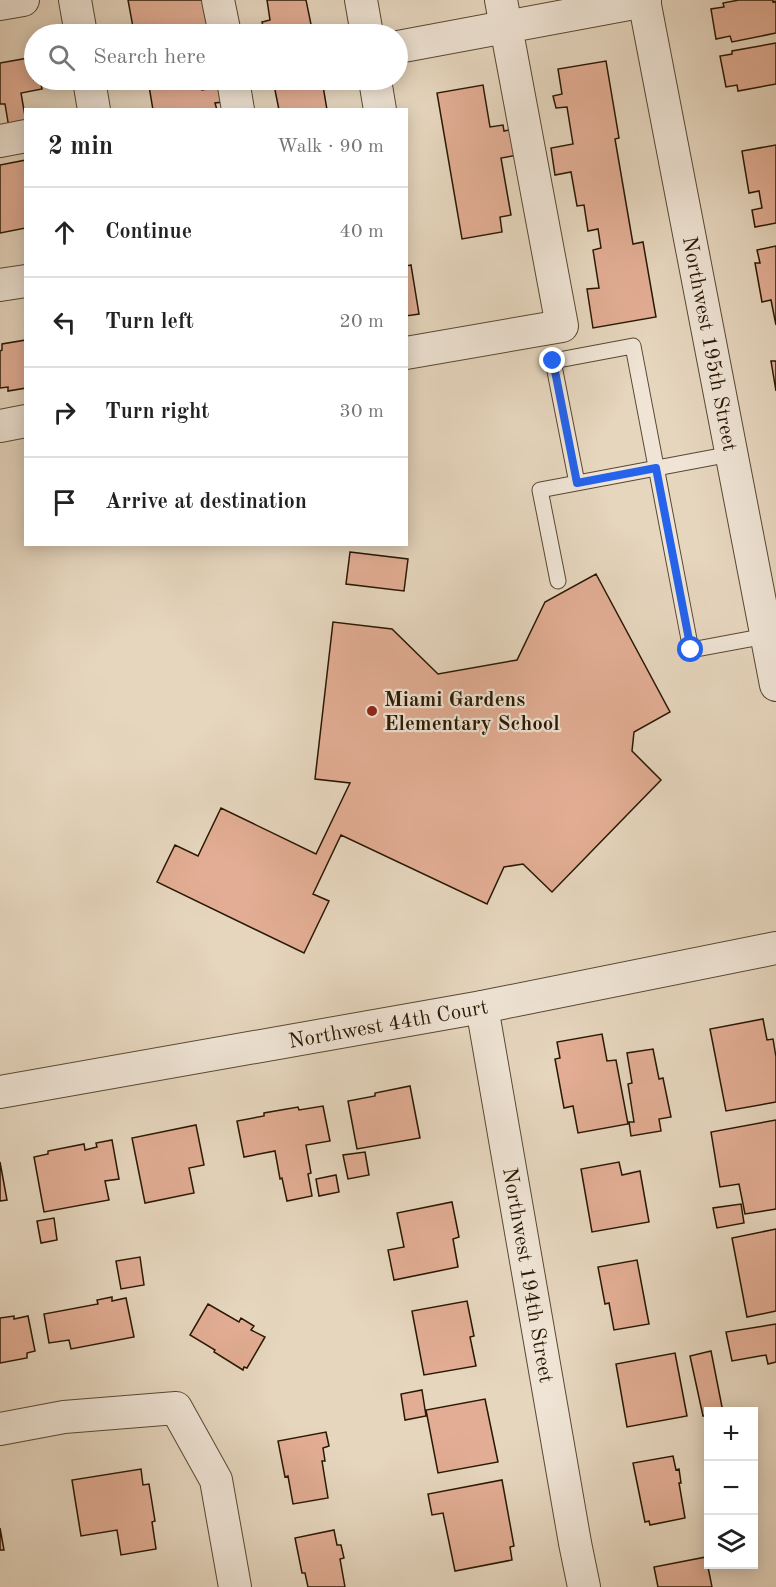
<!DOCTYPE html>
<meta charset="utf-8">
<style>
body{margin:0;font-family:"Old Standard TT",serif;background:#f6f6f6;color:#222}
.controls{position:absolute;right:18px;bottom:18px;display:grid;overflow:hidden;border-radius:0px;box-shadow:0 3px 15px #0003}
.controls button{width:54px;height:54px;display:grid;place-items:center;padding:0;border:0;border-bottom:2px solid #e0e0e0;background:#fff;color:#222;font:30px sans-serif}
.stop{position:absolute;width:18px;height:18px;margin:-14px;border:4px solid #2563eb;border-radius:50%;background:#fff}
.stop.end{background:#2563eb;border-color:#fff;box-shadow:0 2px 6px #0008}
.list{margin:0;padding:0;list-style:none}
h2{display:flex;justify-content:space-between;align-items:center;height:78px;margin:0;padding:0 24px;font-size:26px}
h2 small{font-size:20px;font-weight:400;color:#767676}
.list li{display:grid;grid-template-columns:39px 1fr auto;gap:18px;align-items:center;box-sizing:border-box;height:90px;padding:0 24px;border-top:2px solid #e0e0e0}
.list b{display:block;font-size:22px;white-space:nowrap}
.list em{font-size:20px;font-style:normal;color:#767676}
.icon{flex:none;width:33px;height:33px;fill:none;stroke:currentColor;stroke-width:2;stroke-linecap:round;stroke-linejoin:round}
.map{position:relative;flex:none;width:776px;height:1587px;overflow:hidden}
.search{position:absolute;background:#fff;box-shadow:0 3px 15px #0003;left:24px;top:24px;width:384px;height:66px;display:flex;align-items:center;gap:15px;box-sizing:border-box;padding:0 21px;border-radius:33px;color:#767676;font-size:22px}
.panel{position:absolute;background:#fff;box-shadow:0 3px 15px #0003;left:24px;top:108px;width:384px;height:438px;border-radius:0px}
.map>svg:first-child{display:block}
.building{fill:#e2ad94;stroke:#291802;stroke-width:1.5}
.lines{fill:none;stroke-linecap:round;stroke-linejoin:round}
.lane-casing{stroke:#584831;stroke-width:17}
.street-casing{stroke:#584831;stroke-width:34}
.lane{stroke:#efe4d5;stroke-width:15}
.street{stroke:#efe4d5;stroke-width:32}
.route{stroke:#2563eb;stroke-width:8}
.poi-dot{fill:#8f2418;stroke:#efe4d5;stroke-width:2}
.labels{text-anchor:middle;stroke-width:4.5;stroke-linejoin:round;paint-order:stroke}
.street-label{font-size:21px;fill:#291802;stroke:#efe4d5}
.poi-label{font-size:21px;font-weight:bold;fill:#291802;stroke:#efe4d5;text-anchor:start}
</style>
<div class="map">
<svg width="776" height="1587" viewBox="0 0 776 1587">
<rect width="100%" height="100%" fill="#e6d6be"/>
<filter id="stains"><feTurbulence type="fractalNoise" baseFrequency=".00333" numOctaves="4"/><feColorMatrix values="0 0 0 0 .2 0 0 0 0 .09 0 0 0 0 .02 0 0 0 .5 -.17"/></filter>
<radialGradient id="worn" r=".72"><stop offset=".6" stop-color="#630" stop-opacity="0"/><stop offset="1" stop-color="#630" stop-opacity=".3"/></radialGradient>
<path class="building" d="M128,0H205L211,34H127L126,28L133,27Z
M267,0H306L313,34H265L262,22L270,20Z
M739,0H773V2L776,1V33L732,42L730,36L716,39L711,9L724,7L723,3Z
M776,43V84L738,91L737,85L726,87L720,56L732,54V51Z
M34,57V80H40L42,89L21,93L26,122L10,134L5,104H0V63Z
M606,61L619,138L615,139L633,244L643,242L656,317L593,328L587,289L599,288L593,250L601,248L598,229L588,231L584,205L577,206L571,172L555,175L551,148L573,144L567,107L556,108L553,96L562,94L558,69Z
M148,80H200L202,90L220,87L223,102L215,103L217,110H153Z
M273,80H322L327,110H279Z
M483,85L490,127L503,125L504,131L513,129L518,155L501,158L511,215L500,217L502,232L462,239L437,93Z
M776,145V223L755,227L752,210L762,208L759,191L749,193L742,151Z
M26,160V228L0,233V165Z
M776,246V325L771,300L762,302L755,263H760L757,250Z
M411,265L419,314L406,316V266Z
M26,340V388L8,391V387L0,388V351L2,350V344Z
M771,361H776V391Z
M350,552L408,559L404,591L346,584Z
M596,574L670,712L634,732L632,751L661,780L552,892L523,864L504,867L487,904L341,835L313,894L329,901L304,953L157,882L175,845L198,856L221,808L316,854L350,783L315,779L333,622L392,629L438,674L517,660L545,602Z
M763,1019L767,1040L773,1039L776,1057V1102L726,1111L710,1029Z
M602,1034L607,1061L616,1060L628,1124L578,1133L573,1106L564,1108L555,1059L560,1058L557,1042Z
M653,1049L659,1079L663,1078L671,1117L659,1119L661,1131L631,1136L629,1122H634L628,1084L632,1083L627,1053Z
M410,1086L420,1138L357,1149L348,1101L375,1096V1093Z
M323,1106L330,1141L306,1145L311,1173L308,1174L312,1196L287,1201L282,1178L280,1179L275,1151L244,1157L237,1121L264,1116V1113L298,1107L299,1110Z
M776,1120V1209L745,1214L739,1184L720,1187L711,1132Z
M196,1125L204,1165L189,1168L194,1193L145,1203L132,1138Z
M112,1140L119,1179L105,1181L109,1200L44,1212L34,1157L48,1154V1151L84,1144L85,1150L97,1147L96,1143Z
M365,1152L369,1175L348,1179L343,1155Z
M0,1162L7,1200L0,1201Z
M619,1162L622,1175L640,1171L649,1222L592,1232L581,1169Z
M336,1175L339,1192L319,1196L316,1179Z
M452,1202L459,1237L453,1239L458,1267L394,1280L388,1250L404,1247L397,1213Z
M741,1204L744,1223L717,1228L713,1208Z
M54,1218L57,1240L41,1243L37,1221Z
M776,1229V1311L747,1317L732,1238Z
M140,1257L144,1285L121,1289L116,1261Z
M637,1260L649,1324L614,1330L609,1303L605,1304L598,1267Z
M112,1297V1301L126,1298L134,1337L71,1349L69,1340L49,1343L44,1314L98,1304L97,1300Z
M467,1301L474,1336L470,1337L476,1366L424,1375L412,1311Z
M208,1304L239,1322L241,1318L254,1326L251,1330L265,1337L247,1368L244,1367L243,1370L214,1352L215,1350L190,1335Z
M14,1316V1319L28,1316L35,1351L27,1353V1358L0,1363V1318Z
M776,1324V1362L768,1364L766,1355L732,1361L726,1332Z
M711,1351L723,1412H708V1415L703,1416L690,1356Z
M675,1353L687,1416L627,1427L616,1364Z
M422,1390L426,1416L405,1420L401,1394Z
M485,1399L498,1462L438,1473L426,1410Z
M326,1432L329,1446L323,1448L325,1461H322L328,1498L293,1504L288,1476L285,1477L278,1441Z
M673,1456L676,1470L679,1469L681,1483H679L685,1518L650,1525L649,1521L645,1522L633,1463Z
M141,1469L143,1485L149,1484L155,1521L152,1522L156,1549L121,1555L117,1530L81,1536L72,1480Z
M502,1480L514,1546L510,1547L512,1560L455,1571L443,1513L432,1515L428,1494Z
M0,1528L4,1550H0Z
M334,1530L337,1545H341L344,1558L340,1559L345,1587H308L305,1573H302L295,1538Z
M706,1557L712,1587H658L654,1567Z"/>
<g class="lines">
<g class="lane-casing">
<path id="lane" d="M577,483L553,361L633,346L691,650L766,636
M558,581L540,490L731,454"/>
</g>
<g class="street-casing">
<g id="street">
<path d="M75,0L81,34"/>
<path d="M218,0L225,34"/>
<path d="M361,0L367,34"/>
<path id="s1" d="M644,0L776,685"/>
<path d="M0,4L23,0"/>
<path d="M398,47L645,1"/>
<path d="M89,80L94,110"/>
<path d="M233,80L238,110"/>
<path d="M375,80L380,110"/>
<path d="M0,141L26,136"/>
<path d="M0,285L26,281"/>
<path d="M406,353L562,326L501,0"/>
<path d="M0,426L26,421"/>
<path id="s2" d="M482,1007L575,1543L584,1587"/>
<path id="s3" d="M0,1092L482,1007L776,948"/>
<path d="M0,1429L64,1417L176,1408L216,1480L235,1587"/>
</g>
</g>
<use href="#lane" class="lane"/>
<use href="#street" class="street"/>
</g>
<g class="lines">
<path class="route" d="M553,361L577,483L656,468L691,650"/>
</g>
<circle class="poi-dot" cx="372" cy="711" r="6"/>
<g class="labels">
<g class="street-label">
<text dy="7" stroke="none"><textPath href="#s1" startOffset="350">Northwest 195th Street</textPath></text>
<text dy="7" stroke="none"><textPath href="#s3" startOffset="394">Northwest 44th Court</textPath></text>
<text dy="7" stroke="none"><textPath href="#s2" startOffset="272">Northwest 194th Street</textPath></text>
</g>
<g class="poi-label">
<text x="384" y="706">Miami Gardens<tspan x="384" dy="24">Elementary School</tspan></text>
</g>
</g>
<rect width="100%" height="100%" filter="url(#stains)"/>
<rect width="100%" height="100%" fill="url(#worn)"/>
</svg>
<div class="controls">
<button>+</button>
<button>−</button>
<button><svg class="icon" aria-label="layers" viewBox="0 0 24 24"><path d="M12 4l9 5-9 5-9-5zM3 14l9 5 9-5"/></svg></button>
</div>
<div class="stop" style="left:691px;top:650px"></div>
<div class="stop end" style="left:553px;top:361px"></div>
<div class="search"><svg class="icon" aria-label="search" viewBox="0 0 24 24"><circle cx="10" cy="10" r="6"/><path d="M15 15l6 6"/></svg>Search here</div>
<section class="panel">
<h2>2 min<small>Walk · 90 m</small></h2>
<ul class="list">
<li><svg class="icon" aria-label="ahead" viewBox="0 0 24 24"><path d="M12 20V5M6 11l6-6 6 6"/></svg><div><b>Continue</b></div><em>40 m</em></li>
<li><svg class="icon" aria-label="left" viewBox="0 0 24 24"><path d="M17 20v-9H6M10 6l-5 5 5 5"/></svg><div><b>Turn left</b></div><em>20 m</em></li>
<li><svg class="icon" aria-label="right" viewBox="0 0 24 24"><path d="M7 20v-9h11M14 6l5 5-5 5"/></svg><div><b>Turn right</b></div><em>30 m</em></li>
<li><svg class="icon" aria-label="arrive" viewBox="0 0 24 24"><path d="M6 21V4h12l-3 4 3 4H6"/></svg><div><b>Arrive at destination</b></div></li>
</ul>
</section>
</div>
